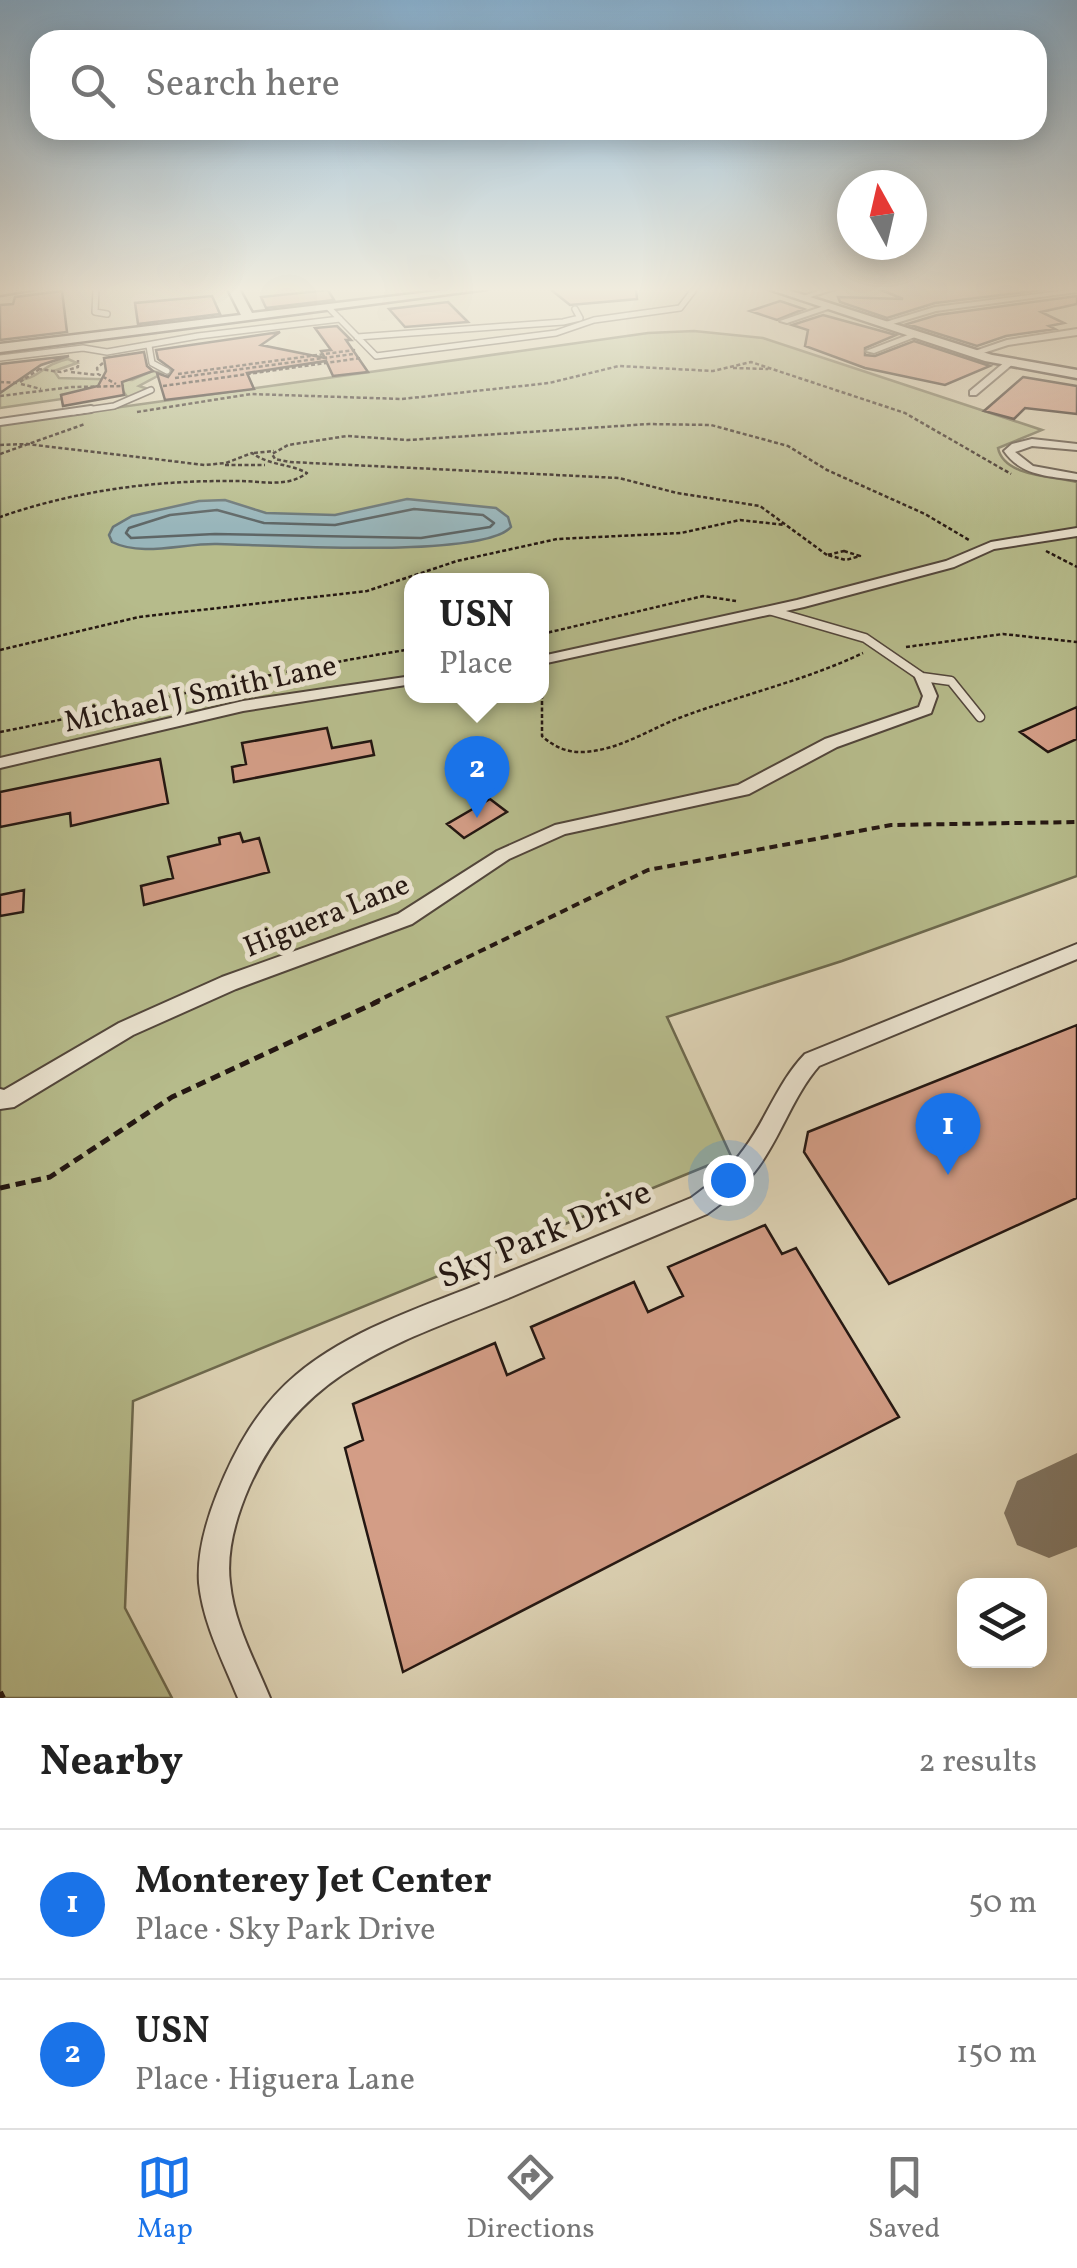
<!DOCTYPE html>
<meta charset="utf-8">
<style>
body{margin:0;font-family:Vollkorn,serif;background:#f6f6f6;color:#222}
.controls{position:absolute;right:30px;bottom:30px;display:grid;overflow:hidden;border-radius:20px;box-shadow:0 5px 25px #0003}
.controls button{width:90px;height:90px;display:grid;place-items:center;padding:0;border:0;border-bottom:2px solid #e0e0e0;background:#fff;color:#222;font:50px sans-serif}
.compass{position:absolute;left:837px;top:170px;width:90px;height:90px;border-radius:50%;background:#fff;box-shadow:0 5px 25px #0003;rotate:352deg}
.you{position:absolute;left:728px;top:1180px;width:35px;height:35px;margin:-25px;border:8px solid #fff;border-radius:50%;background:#1a73e8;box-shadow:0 0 0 15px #1a73e833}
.badge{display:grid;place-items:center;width:65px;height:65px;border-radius:50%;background:#1a73e8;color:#fff;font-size:32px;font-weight:700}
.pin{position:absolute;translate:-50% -82px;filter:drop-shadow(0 2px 5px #0008)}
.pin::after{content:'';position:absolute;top:52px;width:35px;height:30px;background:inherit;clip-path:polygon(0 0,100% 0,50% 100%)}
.popup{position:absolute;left:404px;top:573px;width:145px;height:130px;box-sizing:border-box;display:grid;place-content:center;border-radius:20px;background:#fff;filter:drop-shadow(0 2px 8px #0005);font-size:32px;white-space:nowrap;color:#767676}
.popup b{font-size:38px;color:#222}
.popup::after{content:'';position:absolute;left:50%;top:100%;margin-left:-20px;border:20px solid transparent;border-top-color:#fff}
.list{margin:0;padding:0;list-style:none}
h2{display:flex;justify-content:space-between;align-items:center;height:130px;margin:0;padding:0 40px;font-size:42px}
h2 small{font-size:32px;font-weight:400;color:#767676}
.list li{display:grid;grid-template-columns:65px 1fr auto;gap:30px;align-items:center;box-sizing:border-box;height:150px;padding:0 40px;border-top:2px solid #e0e0e0}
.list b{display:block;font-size:38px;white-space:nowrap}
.list p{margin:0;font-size:32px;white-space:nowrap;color:#767676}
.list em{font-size:32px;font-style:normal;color:#767676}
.icon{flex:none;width:55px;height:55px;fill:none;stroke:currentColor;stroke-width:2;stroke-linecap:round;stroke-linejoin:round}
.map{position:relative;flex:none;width:1077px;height:1698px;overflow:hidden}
.search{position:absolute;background:#fff;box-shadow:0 5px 25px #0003;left:30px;right:30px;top:30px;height:110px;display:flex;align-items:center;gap:25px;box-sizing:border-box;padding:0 35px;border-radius:30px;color:#767676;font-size:38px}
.sheet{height:430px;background:#fff}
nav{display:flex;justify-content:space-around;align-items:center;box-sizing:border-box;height:140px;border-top:2px solid #e0e0e0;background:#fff;font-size:28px;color:#767676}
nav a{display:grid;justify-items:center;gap:5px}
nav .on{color:#1a73e8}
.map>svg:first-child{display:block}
.green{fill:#b6bb8b;stroke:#6d694e;stroke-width:2.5;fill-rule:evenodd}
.water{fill:#98b5ba;stroke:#6a7677;stroke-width:2.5}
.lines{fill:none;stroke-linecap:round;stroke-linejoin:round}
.shore{stroke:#5e6666;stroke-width:2.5}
.taxiway{fill:#817664;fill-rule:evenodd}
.building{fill:#d39d86;stroke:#241712;stroke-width:2.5}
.lane-far2-casing{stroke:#52463b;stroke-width:8}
.lane-far1-casing{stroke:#52463b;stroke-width:10}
.lane-casing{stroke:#52463b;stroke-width:11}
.street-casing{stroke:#52463b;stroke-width:4}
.secondary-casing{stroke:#241712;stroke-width:5}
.primary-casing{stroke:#241712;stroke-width:5}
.path-far3{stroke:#241712;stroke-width:2.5;stroke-dasharray:4 2.5;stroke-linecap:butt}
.path-far2{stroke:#241712;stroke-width:4;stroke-dasharray:8 5;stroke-linecap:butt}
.path-far1{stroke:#241712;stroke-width:5;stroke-dasharray:10 6;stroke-linecap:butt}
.path{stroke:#241712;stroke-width:6;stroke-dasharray:12 9;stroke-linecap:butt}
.lane-far2{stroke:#eae3d0;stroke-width:5}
.lane-far1{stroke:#eae3d0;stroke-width:6}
.lane{stroke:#eae3d0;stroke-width:8}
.street{fill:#eae3d0;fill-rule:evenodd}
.secondary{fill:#eae3d0;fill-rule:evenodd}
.primary{fill:#ded4b6;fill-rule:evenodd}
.labels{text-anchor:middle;stroke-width:10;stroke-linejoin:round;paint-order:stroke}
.street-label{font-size:30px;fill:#241712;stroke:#eae3d0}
.near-street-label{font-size:35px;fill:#241712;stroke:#eae3d0}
</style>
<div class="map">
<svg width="1077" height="1698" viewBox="0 0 1077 1698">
<rect width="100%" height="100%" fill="#ded4b6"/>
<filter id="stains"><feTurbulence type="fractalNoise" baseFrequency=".002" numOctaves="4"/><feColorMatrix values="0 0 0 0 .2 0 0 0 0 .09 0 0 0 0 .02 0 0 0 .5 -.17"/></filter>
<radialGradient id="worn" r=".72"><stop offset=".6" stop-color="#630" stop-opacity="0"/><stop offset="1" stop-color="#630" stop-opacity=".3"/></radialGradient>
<path class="green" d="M694,331L763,338L1042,430L998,448C1004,477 1053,476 1077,482V876L842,961L667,1017L731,1156L133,1401L125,1608L172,1698H0V424L648,333ZM412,580H542V696H412Z
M68,359L77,363L54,371L59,378L132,380L152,371L163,373L139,386L148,389L128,398L123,391L62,395V399L0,408V380C43,384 35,366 68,359Z"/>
<path class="water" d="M407,499L496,508L508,517L511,527C482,559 268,545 217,544C184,543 142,557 112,542L109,535L113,527L132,516L199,501L225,500L266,513L335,515Z"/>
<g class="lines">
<path class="shore" d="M414,509L483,515L494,523L490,527L421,538L215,534L131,538L126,533L129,528L170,515L217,510L264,523L335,525Z"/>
<path class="taxiway" d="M1077,1453V1547L1049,1558L1017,1545L1004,1513L1017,1481Z"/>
</g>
<path class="building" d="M550,289H636L637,299L570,305Z
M879,289H1050L935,303L887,318L840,302L838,297L903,299Z
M328,290L334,300L266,308L261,297Z
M62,291L67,332L0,340V305L13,304L15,297Z
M212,296L220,314L138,324L135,303Z
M1077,296V304L1041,312L1064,323L1049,326L1055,329L1006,336L977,346L907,324L937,315Z
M780,301L804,309L777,320L750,311Z
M448,302L468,322L405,327L389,309Z
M823,315L896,335L865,348V355L875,356L914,341L990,366L945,385L865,368L805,346L808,330L792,325Z
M337,326L351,340H346L368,372L333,376L326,361L247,373L254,389L165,400L157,373L168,377L173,370L158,359L156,350L280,332L261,345L325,358L321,351L331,350L315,328Z
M144,352L147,366L153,371L122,382L124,395L63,406L61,395L98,386L106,371L104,358Z
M69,356L41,365L0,393V364Z
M1023,377L1077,386V414L1025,408L1014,419L984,411Z
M1077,707V739L1048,752L1020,732Z
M327,728L332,748L371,741L374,755L234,782L232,767L246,764L242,743Z
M160,759L168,803L71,826L70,813L0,827V792Z
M490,799L507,812L464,838L447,824Z
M240,833L243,842L259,838L269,872L144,905L141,886L173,878L168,857L220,844L219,838Z
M24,890L23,912L0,916V895Z
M1077,1025V1198L889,1284L804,1152L808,1132Z
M765,1225L782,1254L796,1248L899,1417L403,1672L345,1448L363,1440L353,1404L495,1343L507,1375L544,1358L531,1327L634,1282L648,1312L683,1296L668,1267Z"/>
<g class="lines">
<g class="lane-far2-casing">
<path id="lane-far2" d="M96,289L95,312L107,314
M328,307L376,356L556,333L594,320L680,308L693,291L689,289
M357,337L563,322L580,318L575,309
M149,346L152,363L167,371
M0,358L83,348L107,352L198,336L340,319
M73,412L114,406L151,390"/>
</g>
<g class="lane-far1-casing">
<path id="lane-far1" d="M0,422L91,409"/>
</g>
<g class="lane-casing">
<path id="lane" d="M772,611L865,638L922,677L951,681L980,717"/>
</g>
<g class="street-casing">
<path id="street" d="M824,289H835L801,300L797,298Z
M1077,289V292L936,311L883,327L879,324L935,307Z
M827,305L834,307L787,323L780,321Z
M1077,329V335L1008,345L974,356L969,353L1007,340Z
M913,333L920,335L874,353L866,351Z
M1006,361L1014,363L976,395H970V391Z
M1032,439L1077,444V450L1032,446L1015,452L1033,466L1077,474V480C1049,476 1021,476 1004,451L1012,444Z
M1077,528V536L994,549L954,567L804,607L542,664V656L797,600L946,561L991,542Z
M922,673L929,677L937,696L931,713L837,747L749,794L565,834L509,859L412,924L236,989L133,1035L14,1107L0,1109V1089L4,1090L119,1023L222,977L398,914L497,851L555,825L738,785L825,739L919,707L923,696L915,677Z
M412,676V684L243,711L0,768V758L243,701Z
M1077,944V959L819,1066C793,1096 782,1134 759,1166C745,1186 726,1200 707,1214C642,1241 576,1269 511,1297C399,1343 302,1368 249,1487C236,1517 226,1551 230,1583C234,1624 255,1661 270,1698H238C223,1661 203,1623 199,1583C197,1553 206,1522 217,1494C235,1449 258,1407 296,1375C348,1331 417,1309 479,1284C550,1256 620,1227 691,1198C710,1184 730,1169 744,1149C767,1118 778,1082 805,1054Z"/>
</g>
<g class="secondary-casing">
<path id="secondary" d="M228,289H239L252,313L456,289H487L0,352V344L241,315Z
M768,289H785L992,355L1077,370V378L985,361Z"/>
</g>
<g class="primary-casing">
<path id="primary" d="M0,289H35L0,295Z"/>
</g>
<path class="path-far3" d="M103,363L97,368L98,374L116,384
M733,368L768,369
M38,369L61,372L78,367V360
M71,372L96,375
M175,378L353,354L354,350L178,374
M0,382L19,383
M20,382L41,368
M21,384L41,389
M163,386L361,358
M0,396L72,387L124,386
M137,412L251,394L402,399L549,383L619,366L713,371L751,362L905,413L1011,474
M0,445L27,444L205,465L226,463L252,453C270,466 288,463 307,473C287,488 262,481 239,481C157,480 77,490 0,517
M254,453L274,451
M0,454L85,424
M225,465H265
M844,551L860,556L846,560L827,555Z
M1046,551L1077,567
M827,555L760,506L677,493L619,478L290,462L275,459L272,454L288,445L347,436L408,440L649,424L711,425L788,446L827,470L925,514L969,540
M542,634L703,596L736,601
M906,647L1003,634L1077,642
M0,650L139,617L367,591L457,561L557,539L681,533L740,520L785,525
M542,675V736C554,747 568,753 584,752C619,750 648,730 679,718C740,695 804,681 863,653
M0,732C138,705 273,671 412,649"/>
<path class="path-far2" d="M373,1003L648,870L891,825L1077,822"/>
<path class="path-far1" d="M0,1188L50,1177L172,1097L379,1001"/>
<path class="path" d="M0,1692L3,1698"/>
<use href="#lane-far2" class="lane-far2"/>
<use href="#lane-far1" class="lane-far1"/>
<use href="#lane" class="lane"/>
<use href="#street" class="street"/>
<use href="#secondary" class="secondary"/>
<use href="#primary" class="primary"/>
</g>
<linearGradient id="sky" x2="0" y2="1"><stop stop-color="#88b4d6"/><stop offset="0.55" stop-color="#f0ecde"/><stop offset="1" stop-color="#f0ecde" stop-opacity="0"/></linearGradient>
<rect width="1077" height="526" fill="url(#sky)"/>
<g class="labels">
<g class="street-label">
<text transform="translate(200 693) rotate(-12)" y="10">Michael J Smith Lane</text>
<text transform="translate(326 915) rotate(-22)" y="10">Higuera Lane</text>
</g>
<g class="near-street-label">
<text transform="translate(544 1233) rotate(-23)" y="12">Sky Park Drive</text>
</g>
</g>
<rect width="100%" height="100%" filter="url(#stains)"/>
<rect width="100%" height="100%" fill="url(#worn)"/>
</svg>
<div class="controls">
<button><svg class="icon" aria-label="layers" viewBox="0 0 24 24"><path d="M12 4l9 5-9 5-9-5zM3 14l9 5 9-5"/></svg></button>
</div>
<svg class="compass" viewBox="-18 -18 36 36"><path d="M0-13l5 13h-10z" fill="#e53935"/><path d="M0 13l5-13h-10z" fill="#767676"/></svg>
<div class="you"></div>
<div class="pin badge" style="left:948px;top:1175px">1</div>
<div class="pin badge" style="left:477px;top:818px">2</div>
<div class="popup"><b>USN</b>Place</div>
<div class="search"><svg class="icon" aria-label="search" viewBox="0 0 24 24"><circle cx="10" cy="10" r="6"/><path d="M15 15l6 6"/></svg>Search here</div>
</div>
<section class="sheet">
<h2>Nearby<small>2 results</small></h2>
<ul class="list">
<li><span class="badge">1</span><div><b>Monterey Jet Center</b><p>Place · Sky Park Drive</p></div><em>50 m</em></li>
<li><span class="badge">2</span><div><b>USN</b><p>Place · Higuera Lane</p></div><em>150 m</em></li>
</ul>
</section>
<nav>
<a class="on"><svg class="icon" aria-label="map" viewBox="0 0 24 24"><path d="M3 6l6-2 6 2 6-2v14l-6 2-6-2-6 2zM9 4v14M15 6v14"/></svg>Map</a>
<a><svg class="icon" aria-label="directions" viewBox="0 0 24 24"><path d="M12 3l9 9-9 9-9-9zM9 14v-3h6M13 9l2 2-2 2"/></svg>Directions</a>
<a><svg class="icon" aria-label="saved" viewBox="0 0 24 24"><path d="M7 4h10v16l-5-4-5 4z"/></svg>Saved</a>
</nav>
